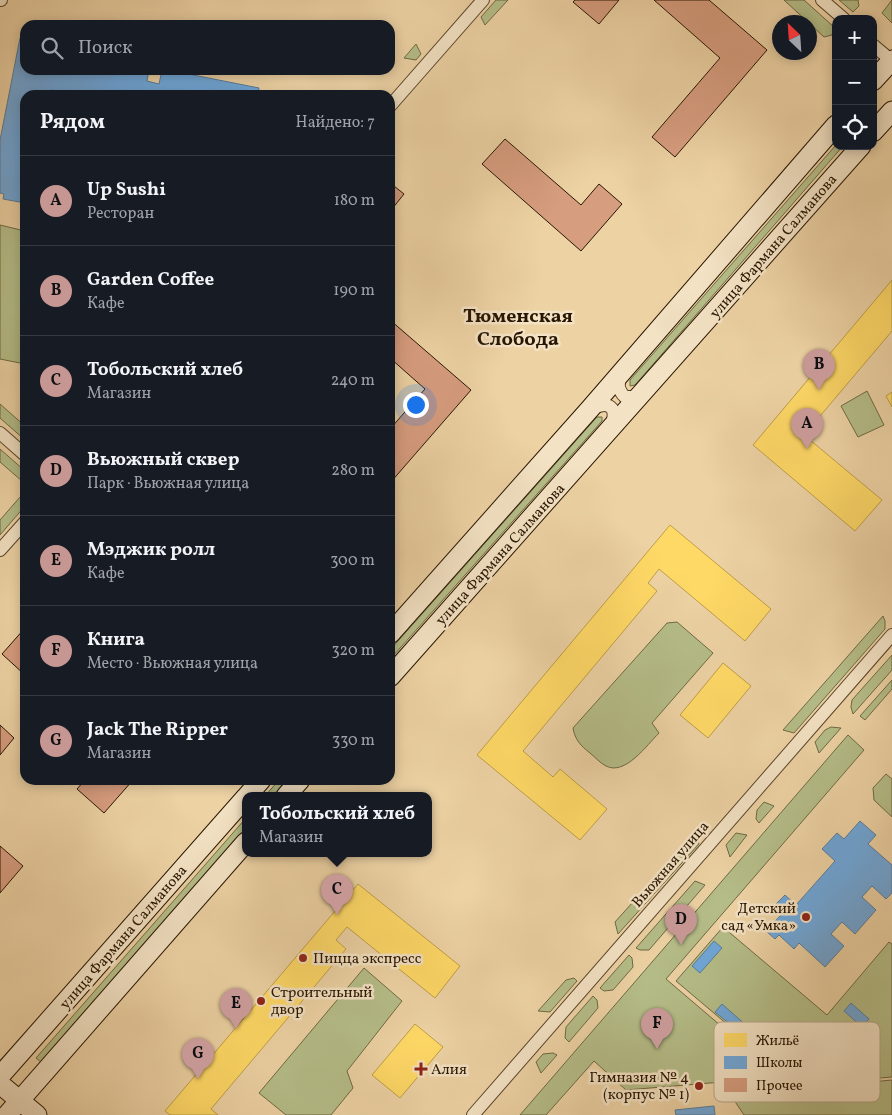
<!DOCTYPE html>
<html lang="ru">
<meta charset="utf-8">
<style>
body{margin:0;font-family:Vollkorn,serif;background:#20242c;color:#f1f3f6}
.controls{position:absolute;right:15px;top:15px;display:grid;overflow:hidden;border-radius:10px;box-shadow:0 2px 12px #0003}
.controls button{width:45px;height:45px;display:grid;place-items:center;padding:0;border:0;border-bottom:1px solid #363941;background:#171b24;color:#f1f3f6;font:25px sans-serif}
.compass{position:absolute;left:772px;top:15px;width:45px;height:45px;border-radius:50%;background:#171b24;box-shadow:0 2px 12px #0003;rotate:335deg}
.you{position:absolute;left:415px;top:404px;width:18px;height:18px;margin:-12px;border:4px solid #fff;border-radius:50%;background:#1a73e8;box-shadow:0 0 0 8px #1a73e833}
.badge{display:grid;place-items:center;width:32px;height:32px;border-radius:50%;background:#c59692;color:#111;font-size:16px;font-weight:700}
.pin{position:absolute;translate:-50% -41px;filter:drop-shadow(0 1px 2px #0008)}
.pin::after{content:'';position:absolute;top:26px;width:18px;height:15px;background:inherit;clip-path:polygon(0 0,100% 0,50% 100%)}
.popup{position:absolute;left:242px;top:792px;width:190px;height:65px;box-sizing:border-box;display:grid;place-content:center;border-radius:10px;background:#171b24;filter:drop-shadow(0 1px 4px #0005);font-size:16px;white-space:nowrap;color:#9ea1a6}
.popup b{font-size:19px;color:#f1f3f6}
.popup::after{content:'';position:absolute;left:50%;top:100%;margin-left:-10px;border:10px solid transparent;border-top-color:#171b24}
.list{margin:0;padding:0;list-style:none}
h2{display:flex;justify-content:space-between;align-items:center;height:65px;margin:0;padding:0 20px;font-size:21px}
h2 small{font-size:16px;font-weight:400;color:#9ea1a6}
.list li{display:grid;grid-template-columns:32px 1fr auto;gap:15px;align-items:center;box-sizing:border-box;height:90px;padding:0 20px;border-top:1px solid #363941}
.list b{display:block;font-size:19px;white-space:nowrap}
.list p{margin:0;font-size:16px;white-space:nowrap;color:#9ea1a6}
.list em{font-size:16px;font-style:normal;color:#9ea1a6}
.icon{flex:none;width:28px;height:28px;fill:none;stroke:currentColor;stroke-width:2;stroke-linecap:round;stroke-linejoin:round}
.map{position:relative;flex:none;width:892px;height:1115px;overflow:hidden}
.search{position:absolute;background:#171b24;box-shadow:0 2px 12px #0003;left:20px;top:20px;width:375px;height:55px;display:flex;align-items:center;gap:12px;box-sizing:border-box;padding:0 18px;border-radius:15px;color:#9ea1a6;font-size:19px}
.panel{position:absolute;background:#171b24;box-shadow:0 2px 12px #0003;left:20px;top:90px;width:375px;height:695px;border-radius:15px}
.map>svg:first-child{display:block}
.green{fill:#b5bd88;stroke:#6e6944}
.homes{fill:#ffd966;stroke:#be9e48}
.schools{fill:#6fa8dc;stroke:#5a7c9a}
.building{fill:#d79d7f;stroke:#281501}
.lines{fill:none;stroke-linecap:round;stroke-linejoin:round}
.street-casing{stroke:#59442a;stroke-width:14}
.secondary-casing{stroke:#281501;stroke-width:21}
.street{stroke:#f3e2c4;stroke-width:12}
.secondary{stroke:#f3e2c4;stroke-width:19}
.poi-dot{fill:#8f2418;stroke:#f3e2c4;stroke-width:2}
.labels{text-anchor:middle;stroke-width:5;stroke-linejoin:round;paint-order:stroke}
.street-label{font-size:15px;fill:#281501;stroke:#f3e2c4}
.poi-label{font-size:15px;fill:#281501;stroke:#f3e2c4;text-anchor:start}
.district-label{font-size:20px;font-weight:bold;fill:#281501;stroke:#f3e2c4}
.key{fill:#f3e2c4;stroke:#b6a48a;stroke-width:1}
.key-label{font-size:14px;fill:#281501}
</style>
<div class="map">
<svg width="892" height="1115" viewBox="0 0 892 1115">
<rect width="100%" height="100%" fill="#edd2a4"/>
<filter id="stains"><feTurbulence type="fractalNoise" baseFrequency=".004" numOctaves="4"/><feColorMatrix values="0 0 0 0 .2 0 0 0 0 .09 0 0 0 0 .02 0 0 0 .5 -.17"/></filter>
<radialGradient id="worn" r=".72"><stop offset=".6" stop-color="#630" stop-opacity="0"/><stop offset="1" stop-color="#630" stop-opacity=".3"/></radialGradient>
<path class="green" d="M496,0H508L485,25L481,17Z
M784,0H804L834,27L832,35L824,37Z
M839,0H858L859,6L853,12Z
M892,0V23L882,13Z
M416,44L421,54L416,60L404,58Z
M836,145V146H843L635,385L630,386V380Z
M0,225L25,231V364L0,359Z
M867,391L884,425L858,437L841,406Z
M0,404L25,426V440L0,418Z
M597,417H602V421L393,656L390,654V650Z
M0,449L25,471V481H22L0,462Z
M21,496L25,499V506L0,535V520Z
M883,616L885,621V629L794,733L783,730Z
M677,622L713,653L652,723L659,733C647,745 625,776 606,766C600,763 595,757 590,753C581,746 575,740 573,728L667,623Z
M892,655V670L853,714L851,707L852,700Z
M892,680V689L865,720L860,716Z
M831,727L841,728L819,753L815,742L825,730Z
M848,735L864,750L666,979L795,1089L892,1080V1115H744L722,1082L626,1090L594,1061L546,1115H520Z
M886,774L892,779V817L874,800L873,788Z
M279,780H287L273,796H265Z
M764,802L774,806L759,823L756,819L757,810Z
M246,818V828L41,1062L36,1058Z
M695,833L699,844L618,934L615,922Z
M736,833L747,835L730,857L726,845Z
M695,881L705,885L649,950H640L636,948Z
M723,927L827,1015L889,942L892,944V1077L799,1085L676,981Z
M629,955L632,958L633,967L613,990L604,991L600,988Z
M364,968L402,1001L347,1071L353,1088L331,1115H286L259,1093Z
M574,978L577,981L550,1012L538,1011L566,980Z
M593,996L597,1000L598,1008L569,1042L565,1038L566,1027Z
M553,1053L557,1055L541,1073L536,1062L543,1054Z"/>
<path class="homes" d="M892,280V331L804,435L882,500L855,531L753,445Z
M892,392V407L886,396Z
M670,525L771,609L745,641L659,569L648,583L657,591L523,751L553,777L560,769L607,809L580,840L477,755Z
M723,663L751,686L708,738L680,715Z
M358,884L460,966L435,998L347,927L336,940L346,949L211,1109L218,1115H170L165,1111Z
M415,1024L443,1047L400,1098L372,1075Z"/>
<path class="schools" d="M20,38L25,39V70H149L147,81L159,84L162,70H168L259,88L258,95H75L51,90L50,95H25V203L3,199L4,194L0,193V140Z
M860,821L876,835L868,844L892,865V893L886,899L872,886L862,897L876,910L855,934L842,922L831,934L844,946L825,967L799,943L794,949L779,935L775,939L766,931L781,915L773,907L785,895L796,905L835,861L822,849L837,833L844,839Z
M714,941L722,948L700,973L692,966Z
M851,1003L869,1019L862,1027L844,1011Z
M722,1004L747,1026L741,1033L715,1012Z
M759,1036L784,1058L778,1065L753,1044Z
M830,1037L838,1043L829,1054L822,1047Z
M788,1060L803,1073L796,1080L781,1067Z
M714,1106L715,1115H676L675,1110Z"/>
<path class="building" d="M575,0H619L599,24L573,2Z
M654,0H709L767,50L675,157L652,137L720,58Z
M505,139L581,205L599,184L622,204L581,251L482,164Z
M394,186L404,194L392,209L390,207V191Z
M390,320L471,390L390,483V429L425,389L390,358Z
M25,628V675L2,654Z
M0,725L14,738L0,755Z
M85,780H133L104,813L77,789Z
M0,846L23,866L0,893Z"/>
<g class="lines">
<g class="street-casing">
<path id="street" d="M0,0H1
M822,0L844,19
M873,45L892,61
M390,106L483,0
M621,374C618,384 617,389 625,397H633L640,393
M591,409C608,400 619,407 611,426
M0,433L25,455
M0,550L25,522
M473,1115L892,635"/>
</g>
<g class="secondary-casing">
<path id="secondary" d="M873,81L892,60
M873,132L892,111
M390,634L589,410L836,125
M390,677L861,146
M247,796L261,780
M286,796L300,780
M0,1076L246,797
M0,1084L37,1115
M7,1115L246,842"/>
</g>
<use href="#street" class="street"/>
<use href="#secondary" class="secondary"/>
</g>
<g class="poi-dot">
<circle cx="806" cy="917" r="5"/>
<circle cx="303" cy="958" r="5"/>
<circle cx="261" cy="1001" r="5"/>
<path d="M418.5 1061.5h5v5h5v5h-5v5h-5v-5h-5v-5h5z"/>
<circle cx="699" cy="1086" r="5"/>
</g>
<g class="labels">
<g class="street-label">
<text transform="translate(773 246) rotate(-49)" y="5">улица Фармана Салманова</text>
<text transform="translate(500 554) rotate(-48)" y="5">улица Фармана Салманова</text>
<text transform="translate(670 864) rotate(-49)" y="5">Вьюжная улица</text>
<text transform="translate(123 937) rotate(-49)" y="5">улица Фармана Салманова</text>
</g>
<g class="poi-label">
<text x="796" y="913" text-anchor="end">Детский<tspan x="796" dy="17">сад «Умка»</tspan></text>
<text x="313" y="963">Пицца экспресс</text>
<text x="271" y="997">Строительный<tspan x="271" dy="17">двор</tspan></text>
<text x="431" y="1074">Алия</text>
<text x="689" y="1082" text-anchor="end">Гимназия № 4<tspan x="689" dy="17">(корпус № 1)</tspan></text>
</g>
<g class="district-label">
<text x="518" y="322">Тюменская<tspan x="518" dy="23">Слобода</tspan></text>
</g>
</g>
<rect x="714" y="1022" width="166" height="80" rx="8" class="key"/>
<rect x="724" y="1033" width="23" height="14" fill="#ffd966"/>
<rect x="724" y="1056" width="23" height="13" fill="#6fa8dc"/>
<rect x="724" y="1078" width="23" height="14" fill="#d79d7f"/>
<g class="key-label">
<text x="756" y="1045">Жильё</text>
<text x="756" y="1067">Школы</text>
<text x="756" y="1090">Прочее</text>
</g>
<rect width="100%" height="100%" filter="url(#stains)"/>
<rect width="100%" height="100%" fill="url(#worn)"/>
</svg>
<div class="controls">
<button>+</button>
<button>−</button>
<button><svg class="icon" aria-label="locate" viewBox="0 0 24 24"><circle cx="12" cy="12" r="6"/><path d="M12 2v4M12 18v4M2 12h4M18 12h4"/></svg></button>
</div>
<svg class="compass" viewBox="-18 -18 36 36"><path d="M0-13l5 13h-10z" fill="#e53935"/><path d="M0 13l5-13h-10z" fill="#9ea1a6"/></svg>
<div class="you"></div>
<div class="pin badge" style="left:807px;top:449px">A</div>
<div class="pin badge" style="left:819px;top:390px">B</div>
<div class="pin badge" style="left:337px;top:915px">C</div>
<div class="popup"><b>Тобольский хлеб</b>Магазин</div>
<div class="pin badge" style="left:681px;top:945px">D</div>
<div class="pin badge" style="left:236px;top:1029px">E</div>
<div class="pin badge" style="left:657px;top:1049px">F</div>
<div class="pin badge" style="left:198px;top:1079px">G</div>
<div class="search"><svg class="icon" aria-label="search" viewBox="0 0 24 24"><circle cx="10" cy="10" r="6"/><path d="M15 15l6 6"/></svg>Поиск</div>
<section class="panel">
<h2>Рядом<small>Найдено: 7</small></h2>
<ul class="list">
<li><span class="badge">A</span><div><b>Up Sushi</b><p>Ресторан</p></div><em>180 m</em></li>
<li><span class="badge">B</span><div><b>Garden Coffee</b><p>Кафе</p></div><em>190 m</em></li>
<li><span class="badge">C</span><div><b>Тобольский хлеб</b><p>Магазин</p></div><em>240 m</em></li>
<li><span class="badge">D</span><div><b>Вьюжный сквер</b><p>Парк · Вьюжная улица</p></div><em>280 m</em></li>
<li><span class="badge">E</span><div><b>Мэджик ролл</b><p>Кафе</p></div><em>300 m</em></li>
<li><span class="badge">F</span><div><b>Книга</b><p>Место · Вьюжная улица</p></div><em>320 m</em></li>
<li><span class="badge">G</span><div><b>Jack The Ripper</b><p>Магазин</p></div><em>330 m</em></li>
</ul>
</section>
</div>
